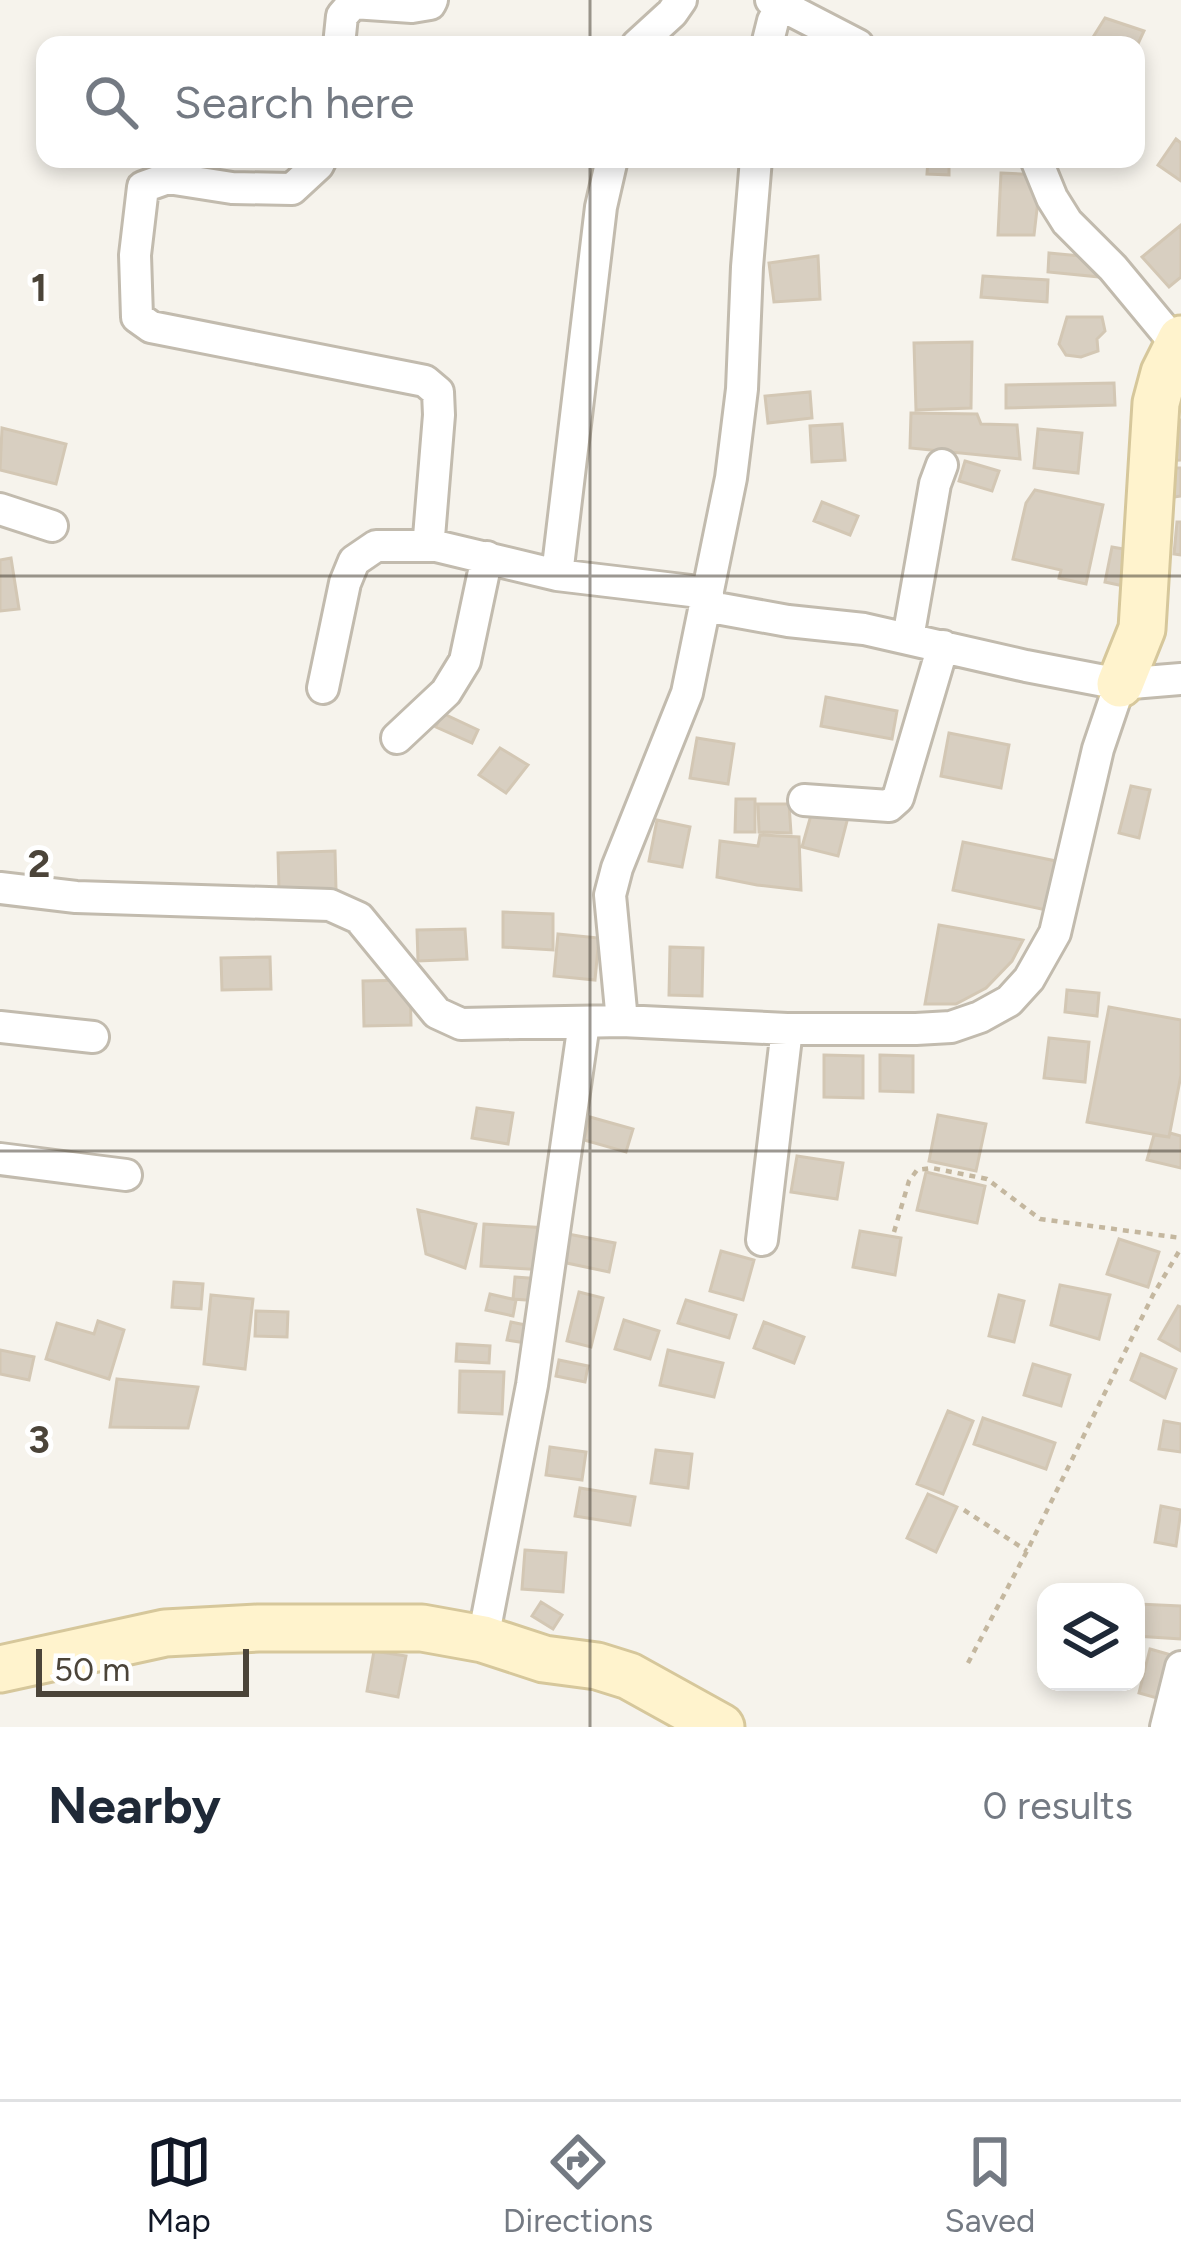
<!DOCTYPE html>
<style>
body{margin:0;font-family:Figtree,sans-serif;background:#f6f6f7;color:#1f2937}
.controls{position:absolute;right:36px;bottom:36px;display:grid;overflow:hidden;border-radius:24px;box-shadow:0 6px 18px #0003}
.controls button{width:108px;height:108px;display:grid;place-items:center;padding:0;border:0;border-bottom:3px solid #e0e1e3;background:#fff;color:#1f2937;font:60px sans-serif}
.scale{position:absolute;left:36px;bottom:30px;width:213px;box-sizing:border-box;padding-left:12px;border:6px solid #4b4439;border-top:0;font-size:33px;line-height:42px;white-space:nowrap;color:#4b4439;-webkit-text-stroke:9px #fff;paint-order:stroke}
.list{margin:0;padding:0;list-style:none}
h2{display:flex;justify-content:space-between;align-items:center;height:156px;margin:0;padding:0 48px;font-size:51px}
h2 small{font-size:39px;font-weight:400;color:#747a83}
.icon{flex:none;width:66px;height:66px;fill:none;stroke:currentColor;stroke-width:2;stroke-linecap:round;stroke-linejoin:round}
.map{position:relative;flex:none;width:1181px;height:1727px;overflow:hidden}
.search{position:absolute;background:#fff;box-shadow:0 6px 18px #0003;left:36px;right:36px;top:36px;height:132px;display:flex;align-items:center;gap:30px;box-sizing:border-box;padding:0 42px;border-radius:24px;color:#747a83;font-size:45px}
.sheet{height:372px;background:#fff}
nav{display:flex;justify-content:space-around;align-items:center;box-sizing:border-box;height:168px;border-top:3px solid #e0e1e3;background:#fff;font-size:33px;color:#747a83}
nav a{display:grid;justify-items:center;gap:6px}
nav .on{color:#111827}
.map>svg:first-child{display:block}
.building{fill:#d8cfc1;stroke:#d3c7b4;stroke-width:3}
.lines{fill:none;stroke-linecap:round;stroke-linejoin:round}
.street-casing{stroke:#c2bbae;stroke-width:36}
.secondary-casing{stroke:#d6c79b;stroke-width:51}
.path{stroke:#c4b79f;stroke-width:4.5;stroke-dasharray:6 6;stroke-linecap:butt}
.street{stroke:#fff;stroke-width:30}
.secondary{stroke:#fff3cd;stroke-width:45}
.grid{fill:none;stroke:#4b4439;stroke-width:3;stroke-opacity:0.55}
.grid-label{font-size:39px;text-anchor:middle;font-weight:bold;fill:#4b4439;stroke:#fff;stroke-width:10;stroke-linejoin:round;paint-order:stroke}
</style>
<div class="map">
<svg width="1181" height="1727" viewBox="0 0 1181 1727">
<rect width="100%" height="100%" fill="#f6f3ec"/>
<path class="building" d="M1105,18L1144,31L1136,48V45H1093L1090,42Z
M1176,139L1181,143V181L1158,165Z
M928,159H949V175L927,174Z
M1001,173L1041,175L1034,235H998Z
M1181,225V277L1169,287L1142,257Z
M1049,253L1102,258L1100,277L1048,272Z
M818,256L820,299L774,302L769,263Z
M983,276L1048,280L1047,302L981,297Z
M1067,317H1102L1105,331L1097,339L1098,351L1081,357L1066,355L1059,344Z
M972,342L971,408L916,410L914,343Z
M1114,383L1115,405L1006,408V385Z
M810,392L812,418L768,423L765,396Z
M911,413L977,414L981,424L1017,425L1020,459L910,448Z
M1181,420V460L1163,461V421Z
M842,424L845,460L812,462L810,426Z
M2,428L66,444L56,484L0,470Z
M1038,429L1082,433L1078,473L1034,468Z
M965,461L999,471L992,491L959,481Z
M1173,468H1181V496L1174,497Z
M1035,490L1103,505L1086,584L1059,578L1061,570L1013,559L1026,503Z
M822,502L858,516L850,535L814,521Z
M1177,522H1181V555L1174,554Z
M1112,547L1135,551L1128,587L1105,582Z
M11,558L19,609L0,611V560Z
M826,697L897,711L892,739L821,726Z
M442,713L478,730L472,743L436,727Z
M949,733L1009,745L1001,788L941,776Z
M697,738L734,744L728,784L690,778Z
M500,748L528,765L506,793L479,775Z
M1131,786L1150,790L1139,838L1119,833Z
M736,799H755V832H735Z
M758,804H789L791,833L759,832Z
M813,808L848,817L838,856L802,847Z
M657,820L690,827L682,867L649,861Z
M760,835L799,837L801,890L757,885L717,877L720,841L758,846Z
M963,842L1056,861L1046,910L953,890Z
M335,851L336,890L279,892L278,853Z
M503,912L553,914V950L503,947Z
M939,925L1023,940L1012,961L986,988L956,1004H925Z
M465,929L467,959L418,961L417,930Z
M558,934L599,938L595,980L554,976Z
M670,947L703,948L702,996L669,995Z
M270,957L271,989L222,990L221,958Z
M410,980L411,1025L364,1026L363,981Z
M1067,990L1099,993L1097,1016L1065,1012Z
M1109,1007L1181,1020V1075L1169,1137L1087,1122Z
M1049,1038L1089,1042L1085,1082L1044,1078Z
M824,1055L863,1056V1098L824,1097Z
M880,1055L913,1056V1092L880,1091Z
M477,1108L513,1113L508,1144L472,1138Z
M938,1115L986,1124L976,1171L929,1161Z
M590,1117L633,1129L626,1152L584,1140Z
M1170,1133L1181,1136V1168L1147,1160L1154,1135L1169,1137Z
M797,1156L843,1163L837,1199L791,1192Z
M926,1172L985,1186L977,1223L917,1210Z
M418,1210L476,1224L465,1268L426,1254Z
M484,1224L547,1228L544,1270L481,1266Z
M860,1231L901,1238L895,1275L853,1267Z
M568,1234L615,1243L609,1272L562,1262Z
M1119,1239L1159,1252L1148,1287L1107,1274Z
M721,1251L754,1260L743,1300L710,1291Z
M515,1277L541,1279L539,1301L513,1299Z
M174,1282L203,1284L201,1309L172,1307Z
M1060,1285L1110,1295L1099,1339L1051,1325Z
M579,1292L603,1298L591,1347L567,1341Z
M490,1294L516,1300L513,1316L486,1310Z
M211,1295L253,1299L245,1369L204,1364Z
M999,1295L1024,1301L1014,1342L989,1336Z
M686,1300L736,1315L729,1338L678,1323Z
M1178,1306L1181,1307V1351L1159,1339Z
M256,1311L288,1312L287,1337L255,1336Z
M624,1320L659,1331L650,1359L615,1349Z
M98,1321L124,1330L109,1379L46,1359L57,1323L94,1334Z
M511,1322L535,1327L532,1344L507,1340Z
M764,1322L804,1337L794,1363L754,1348Z
M457,1344L490,1346L489,1363L456,1361Z
M0,1350L34,1357L29,1380L0,1374Z
M668,1350L723,1363L714,1397L660,1385Z
M1141,1354L1176,1369L1165,1398L1131,1380Z
M559,1360L588,1366L585,1382L556,1376Z
M1033,1364L1070,1375L1061,1406L1024,1395Z
M460,1371L504,1372L502,1414L459,1412Z
M117,1379L198,1387L188,1428L110,1427Z
M948,1411L973,1421L943,1494L917,1484Z
M983,1418L1055,1443L1046,1469L974,1444Z
M1164,1421L1181,1424V1452L1159,1449Z
M550,1447L586,1452L582,1480L546,1475Z
M656,1450L692,1454L688,1488L651,1483Z
M580,1488L635,1497L630,1525L575,1516Z
M928,1494L957,1507L936,1552L907,1538Z
M1161,1506L1181,1510L1176,1546L1155,1542Z
M525,1550L566,1553L563,1592L522,1589Z
M541,1602L562,1615L553,1629L532,1616Z
M1138,1604L1181,1606V1639L1136,1636Z
M1150,1649L1175,1656L1164,1700L1139,1693Z
M374,1651L406,1656L398,1697L367,1691Z"/>
<g class="lines">
<g class="street-casing">
<path id="street" d="M771,0L858,45
M339,45L342,16L353,3L412,7L430,4L432,0
M637,45L672,13L681,0
M767,45L773,21L781,6
M321,159L318,165L292,189L232,188L168,178L143,187L135,255L137,317L151,327L425,381L438,392L439,415L429,537L436,546L557,575
M612,159L601,207L557,575L708,593
M1036,159L1052,198L1067,222L1113,268L1176,344
M0,509L52,526
M705,606L788,621L864,629L1026,666L1120,684L1181,679
M908,638L935,484L942,465
M323,688L345,583L354,561L376,546H436
M397,738L446,692L465,661L487,557
M804,800L889,806L898,798L943,646
M0,888L76,897L330,905L359,918L437,1013L461,1024L622,1021L787,1029H916L951,1027L980,1017L1009,1001L1029,979L1055,933L1098,749L1120,684
M622,1021L610,895L617,868L687,693L731,478L742,389L747,267L756,159
M0,1027L93,1037
M0,1159L126,1175
M762,1240L787,1029
M483,1639L532,1385L584,1023
M1166,1727L1181,1667"/>
</g>
<g class="secondary-casing">
<path id="secondary" d="M1120,684L1142,629L1156,403L1164,373L1181,339
M0,1669L165,1633L258,1628H422L483,1639L544,1659L597,1666L629,1676L721,1727"/>
</g>
<path class="path" d="M894,1232L909,1181L917,1170L932,1168L987,1179L1040,1219L1181,1238
M964,1510L1027,1551
M968,1663L1027,1551L1153,1295L1181,1248"/>
<use href="#street" class="street"/>
<use href="#secondary" class="secondary"/>
</g>
<path class="grid" d="M590,0V45M590,159V1727M0,576H1181M0,1151H1181"/>
<g class="grid-label">
<text x="39" y="301">1</text>
<text x="39" y="877">2</text>
<text x="39" y="1453">3</text>
</g>
</svg>
<div class="controls">
<button><svg class="icon" aria-label="layers" viewBox="0 0 24 24"><path d="M12 4l9 5-9 5-9-5zM3 14l9 5 9-5"/></svg></button>
</div>
<div class="scale">50 m</div>
<div class="search"><svg class="icon" aria-label="search" viewBox="0 0 24 24"><circle cx="10" cy="10" r="6"/><path d="M15 15l6 6"/></svg>Search here</div>
</div>
<section class="sheet">
<h2>Nearby<small>0 results</small></h2>
<ul class="list">
</ul>
</section>
<nav>
<a class="on"><svg class="icon" aria-label="map" viewBox="0 0 24 24"><path d="M3 6l6-2 6 2 6-2v14l-6 2-6-2-6 2zM9 4v14M15 6v14"/></svg>Map</a>
<a><svg class="icon" aria-label="directions" viewBox="0 0 24 24"><path d="M12 3l9 9-9 9-9-9zM9 14v-3h6M13 9l2 2-2 2"/></svg>Directions</a>
<a><svg class="icon" aria-label="saved" viewBox="0 0 24 24"><path d="M7 4h10v16l-5-4-5 4z"/></svg>Saved</a>
</nav>
